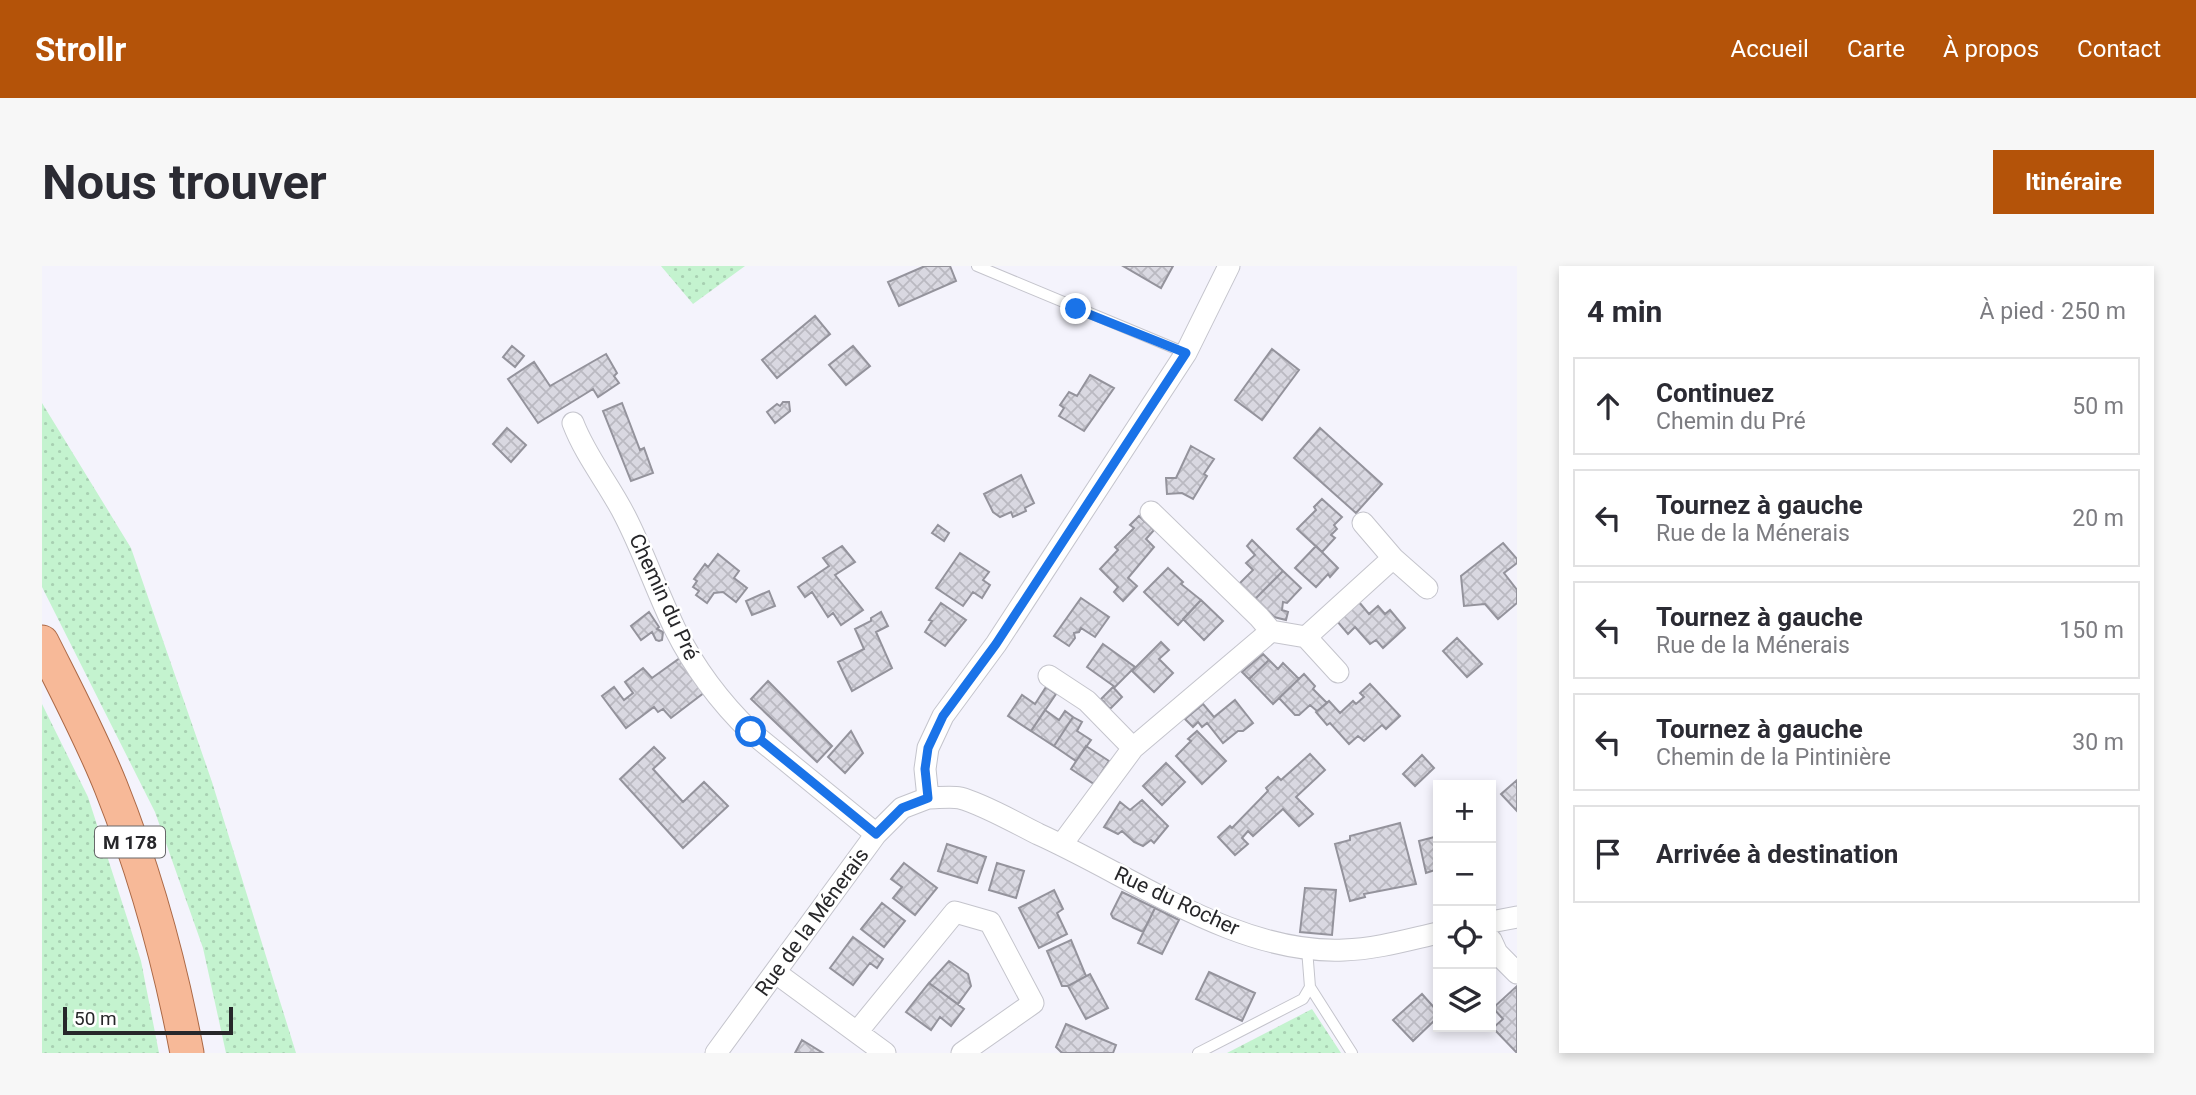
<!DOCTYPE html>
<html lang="fr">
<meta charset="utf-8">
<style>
body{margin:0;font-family:Roboto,sans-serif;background:#f7f7f7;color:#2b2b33}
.controls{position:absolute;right:21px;bottom:21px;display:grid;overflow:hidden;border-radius:0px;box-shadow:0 4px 10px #0003}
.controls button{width:63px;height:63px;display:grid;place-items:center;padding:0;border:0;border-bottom:2px solid #e1e1e2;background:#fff;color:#2b2b33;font:35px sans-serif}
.scale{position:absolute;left:21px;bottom:18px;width:170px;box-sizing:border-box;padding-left:7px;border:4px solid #27272a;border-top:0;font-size:19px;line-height:24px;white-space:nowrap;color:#27272a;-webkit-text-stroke:5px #fff;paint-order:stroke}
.stop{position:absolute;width:21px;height:21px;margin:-16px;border:5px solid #1a73e8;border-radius:50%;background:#fff}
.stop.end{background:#1a73e8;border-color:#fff;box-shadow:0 2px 7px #0008}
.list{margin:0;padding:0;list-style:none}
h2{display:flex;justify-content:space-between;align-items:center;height:91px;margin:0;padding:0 28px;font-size:30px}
h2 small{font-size:23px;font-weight:400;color:#7c7c81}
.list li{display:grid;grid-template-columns:46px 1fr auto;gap:21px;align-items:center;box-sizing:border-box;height:98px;margin:0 14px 14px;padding:0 14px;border:2px solid #e1e1e2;border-radius:0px}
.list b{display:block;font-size:26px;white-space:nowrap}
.list p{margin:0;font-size:23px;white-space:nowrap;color:#7c7c81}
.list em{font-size:23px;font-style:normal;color:#7c7c81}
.icon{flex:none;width:38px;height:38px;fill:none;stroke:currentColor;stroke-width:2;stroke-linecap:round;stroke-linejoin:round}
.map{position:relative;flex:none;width:1475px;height:787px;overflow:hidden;border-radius:0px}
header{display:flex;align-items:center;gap:42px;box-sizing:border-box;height:98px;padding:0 35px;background:#b45309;color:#fff}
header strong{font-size:33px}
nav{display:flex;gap:38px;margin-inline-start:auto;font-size:24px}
.intro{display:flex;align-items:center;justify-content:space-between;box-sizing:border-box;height:168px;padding:0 42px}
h1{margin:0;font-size:49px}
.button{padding:18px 32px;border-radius:0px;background:#b45309;color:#fff;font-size:24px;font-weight:700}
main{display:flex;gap:42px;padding:0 42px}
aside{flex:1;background:#fff;border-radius:0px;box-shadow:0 4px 10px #0003}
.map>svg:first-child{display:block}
.grass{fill:url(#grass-dots)}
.building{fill:url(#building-cross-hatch);stroke:#94939c;stroke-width:2}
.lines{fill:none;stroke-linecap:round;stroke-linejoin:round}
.service-casing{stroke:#c4c4cc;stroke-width:12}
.minor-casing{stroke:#c4c4cc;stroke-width:23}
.primary-casing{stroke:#ab6845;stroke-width:35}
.service{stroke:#fff;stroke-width:10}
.minor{stroke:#fff;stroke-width:21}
.primary{stroke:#f7b998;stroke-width:33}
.route{stroke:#1a73e8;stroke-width:9}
.labels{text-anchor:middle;stroke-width:5;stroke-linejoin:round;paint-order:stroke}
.shield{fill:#fff;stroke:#68686a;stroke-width:2}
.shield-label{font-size:19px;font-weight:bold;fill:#27272a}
.street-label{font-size:21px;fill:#27272a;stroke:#fff}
</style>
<header>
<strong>Strollr</strong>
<nav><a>Accueil</a><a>Carte</a><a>À propos</a><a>Contact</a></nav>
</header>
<div class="intro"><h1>Nous trouver</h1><a class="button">Itinéraire</a></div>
<main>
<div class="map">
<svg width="1475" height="787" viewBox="0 0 1475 787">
<defs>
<pattern id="grass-dots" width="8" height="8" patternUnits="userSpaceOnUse" patternTransform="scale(1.75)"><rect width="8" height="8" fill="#c4f3cf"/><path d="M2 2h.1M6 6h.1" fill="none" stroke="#a8d0b2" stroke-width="1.8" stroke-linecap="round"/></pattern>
<pattern id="building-cross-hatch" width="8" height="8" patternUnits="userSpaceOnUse" patternTransform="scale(1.75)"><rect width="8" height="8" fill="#d9d8e1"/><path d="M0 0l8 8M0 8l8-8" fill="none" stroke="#bab9c1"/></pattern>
</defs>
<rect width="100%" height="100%" fill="#f4f3fc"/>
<path class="grass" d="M619,0H703L651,38Z
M0,137L89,282L170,516L254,787H184L161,682L113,546L0,321Z
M0,438L46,531L99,695L117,787H0Z
M1270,743L1299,787H1185Z"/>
<path class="building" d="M883,0H908L914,15L857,40L846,16Z
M1081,0H1131L1119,22Z
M773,50L788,68L735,112L720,94Z
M470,80L482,90L473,101L461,91Z
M811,80L828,100L804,119L787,99Z
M1230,83L1257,104L1220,154L1193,134Z
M564,88L575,107L572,110L577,117L556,131L551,123L496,157L466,113L492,96L508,120Z
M1048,109L1072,122L1042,165L1017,150L1022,142L1018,139L1027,126L1035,130Z
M741,136H747L748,145L733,157L725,146L735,138L738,140Z
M580,137L598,184L602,182L611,207L589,215L561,145Z
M465,162L484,179L469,196L451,178Z
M1278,162L1340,218L1314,247L1252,192Z
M1149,180L1172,193L1162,208L1165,210L1151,233L1140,227L1125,228L1124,212H1134Z
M979,209L992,237L983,242L984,245L971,251L969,246L958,251L951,246L942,228Z
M1280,233L1300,251L1292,259L1295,263L1289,269L1293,272L1280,286L1255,263L1274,244L1272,241Z
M1097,250L1112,264L1104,273L1112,281L1086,312L1095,320L1081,335L1072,326L1076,321L1058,303L1076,284L1073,281L1092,262L1088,259Z
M896,259L907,267L902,275L890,267Z
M1210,274L1241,305L1213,333L1197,318L1211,304L1204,297L1213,289L1205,280Z
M1461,277L1475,293V297L1462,307L1475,324V337L1456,353L1443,338L1422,340L1419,310Z
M800,280L813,296L793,309L821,344L799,359L791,347L786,351L770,326L763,331L756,321L787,300L781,292Z
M1274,280L1296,302L1288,311L1286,308L1274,321L1253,302Z
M918,287L947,306L941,314L948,319L940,332L931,326L921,340L894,322Z
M676,288L697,305L692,312L705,322L694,336L681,326L672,327L665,337L654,329L657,325L651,321L655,315L652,313L663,298L666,301Z
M1126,302L1141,316L1139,318L1159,334L1136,359L1102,326Z
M1241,305L1259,322L1245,337L1241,336L1240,344L1246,346L1244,354L1232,351L1213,333Z
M727,325L733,340L710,349L704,335Z
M1039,332L1067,351L1053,371L1039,362L1037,366L1032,367L1033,372L1027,380L1012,370Z
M1159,334L1181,355L1162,374L1141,353Z
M1317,336L1327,348L1336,340L1343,348L1348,344L1363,362L1341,382L1334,374L1328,378L1313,361L1306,368L1295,355Z
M899,337L924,354L903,380L883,366L890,355L887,354Z
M607,346L617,361L615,363L621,366L620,374L617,375L614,374L610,366L599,374L589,360Z
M839,346L846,360L834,366L850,402L810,425L796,396L822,383L813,363L829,355V352Z
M1415,372L1440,398L1425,411L1401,385Z
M1119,376L1127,384L1117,393L1131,407L1112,426L1090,405Z
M1061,378L1093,401L1073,421L1045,401Z
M1221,388L1227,394L1207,413L1200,406Z
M638,392L663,426L629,452L621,443L616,446L612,441L584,462L560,430L572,421L582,434L591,427L583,416L601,402L610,412Z
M1227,394L1236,403L1241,397L1257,413L1231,438L1207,413Z
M1262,408L1273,420L1271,423L1285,437L1275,445L1268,439L1257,449H1253L1237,432Z
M726,415L790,480L775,496L709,433Z
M1328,418L1358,450L1344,463L1340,459L1322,475L1316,470L1307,478L1288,457L1285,459L1274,446L1287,435L1298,447L1311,435L1314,438L1322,431L1318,427Z
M1004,421L1014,428L989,465L966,450L980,429L993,438Z
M1071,421L1080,431L1068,443L1059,433Z
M1193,434L1211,457L1201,465H1196L1181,477L1165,457L1160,461L1156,456L1151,461L1143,453L1161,438L1172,451Z
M1003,444L1017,454L1023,445L1031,451L1012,480L989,465Z
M1031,451L1040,456L1035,465L1049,474L1034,495L1012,480Z
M809,465L821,487L803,507L786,491Z
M1155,465L1184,495L1160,518L1134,490L1149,475L1146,473Z
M1044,480L1067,495L1052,518L1029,503Z
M612,481L623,492L611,503L641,536L662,516L686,540L641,582L578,513Z
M1268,488L1283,504L1254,531L1271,548L1257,560L1241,543L1211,570L1206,565L1200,572L1206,578L1193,589L1176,571L1188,560L1190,562L1226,525L1224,522L1236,511L1239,514Z
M1380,489L1392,502L1373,520L1361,508Z
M1124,497L1143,516L1120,539L1101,520Z
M1475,514V545L1459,528Z
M1100,534L1126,560L1112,577L1109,574L1101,580L1092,576L1080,565L1076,568L1062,561L1078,536L1088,544Z
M1358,557L1374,618L1322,628L1323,631L1308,635L1293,578L1308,574V570Z
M1396,570V603L1384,607L1377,575Z
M905,578L944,591L935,617L896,605Z
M862,597L895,622L873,649L851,632L860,621L849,613Z
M955,597L982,605L974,632L947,624Z
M1263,622L1294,624L1290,669L1258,666Z
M1012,624L1021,643L1015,647L1025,668L997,682L977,642Z
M1080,626L1113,642L1101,666L1071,652L1069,648Z
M840,637L863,655L842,681L819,663Z
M1113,642L1137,654L1120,688L1096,677Z
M811,671L841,693L835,702L828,697L811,719L788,702Z
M1029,674L1044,710L1026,720H1020L1005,685Z
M907,695L926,708L929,720L916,738L887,717Z
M1167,706L1213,727L1200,755L1154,733Z
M1048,708L1066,742L1044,753L1026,720Z
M887,717L922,743L909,760L898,751L889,764L864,746Z
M1475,720V787L1451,762L1461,753L1451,742Z
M1380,728L1396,746V751L1371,775L1351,754Z
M1024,758L1074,779L1071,787H1020L1014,781Z
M760,774L781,787H753Z"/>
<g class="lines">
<g class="service-casing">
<path id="service" d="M935,0L1144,87
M1265,683L1268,721L1310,787
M1156,787L1261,733L1268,721"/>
</g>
<g class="minor-casing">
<path id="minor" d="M531,157C544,191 567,218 583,250C602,287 615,326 633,363C652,401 678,436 709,466L834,568
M1109,246L1217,351L1229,365
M1321,257L1351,292L1385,322
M1264,371L1296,406
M1007,410L1045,435L1091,482
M886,532C896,532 909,530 918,532C941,538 974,557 996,568C1090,610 1196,689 1302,684C1334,683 1365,674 1396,667
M1020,578L1091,482L1229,365L1264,371L1351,292
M1449,656L1475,651
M1449,674L1455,687L1475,707
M734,707L843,787
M815,766L913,646L948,656L991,737L920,787
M674,787L834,568L860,542L886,532L883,503L886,482L901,450L954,378L1144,87L1187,0"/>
</g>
<g class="primary-casing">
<path id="primary" d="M0,376C24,424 49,471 69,521C103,606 128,697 145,787"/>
</g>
<use href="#service" class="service"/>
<use href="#minor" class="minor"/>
<use href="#primary" class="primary"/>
</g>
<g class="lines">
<path class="route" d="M709,466L834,568L860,542L886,532L883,503L886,482L901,450L954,378L1144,87L1034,43"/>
</g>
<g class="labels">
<rect class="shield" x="53" y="560.5" width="70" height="31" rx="5"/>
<g class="shield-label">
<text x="88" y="583">M 178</text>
</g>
<g class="street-label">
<text transform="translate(622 331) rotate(65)" y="7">Chemin du Pré</text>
<text transform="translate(1135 635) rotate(25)" y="7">Rue du Rocher</text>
<text transform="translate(770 656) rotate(-54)" y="7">Rue de la Ménerais</text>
</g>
</g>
</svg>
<div class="controls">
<button>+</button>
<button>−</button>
<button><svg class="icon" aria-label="locate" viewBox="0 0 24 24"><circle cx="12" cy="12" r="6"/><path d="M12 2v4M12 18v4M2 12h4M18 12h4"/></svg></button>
<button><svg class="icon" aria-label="layers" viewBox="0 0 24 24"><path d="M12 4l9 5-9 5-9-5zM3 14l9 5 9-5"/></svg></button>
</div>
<div class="scale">50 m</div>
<div class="stop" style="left:709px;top:466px"></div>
<div class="stop end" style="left:1034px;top:43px"></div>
</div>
<aside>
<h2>4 min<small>À pied · 250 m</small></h2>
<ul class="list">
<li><svg class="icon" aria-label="ahead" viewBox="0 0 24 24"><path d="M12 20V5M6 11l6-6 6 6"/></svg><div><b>Continuez</b><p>Chemin du Pré</p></div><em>50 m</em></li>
<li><svg class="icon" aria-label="left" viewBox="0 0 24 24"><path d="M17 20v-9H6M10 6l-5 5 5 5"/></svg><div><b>Tournez à gauche</b><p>Rue de la Ménerais</p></div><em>20 m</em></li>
<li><svg class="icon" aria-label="left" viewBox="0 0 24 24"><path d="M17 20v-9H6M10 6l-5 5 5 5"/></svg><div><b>Tournez à gauche</b><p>Rue de la Ménerais</p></div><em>150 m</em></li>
<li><svg class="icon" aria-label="left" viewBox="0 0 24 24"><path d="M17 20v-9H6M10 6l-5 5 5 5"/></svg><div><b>Tournez à gauche</b><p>Chemin de la Pintinière</p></div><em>30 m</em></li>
<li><svg class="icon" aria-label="arrive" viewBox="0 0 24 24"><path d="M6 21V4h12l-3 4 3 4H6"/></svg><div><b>Arrivée à destination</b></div></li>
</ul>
</aside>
</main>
